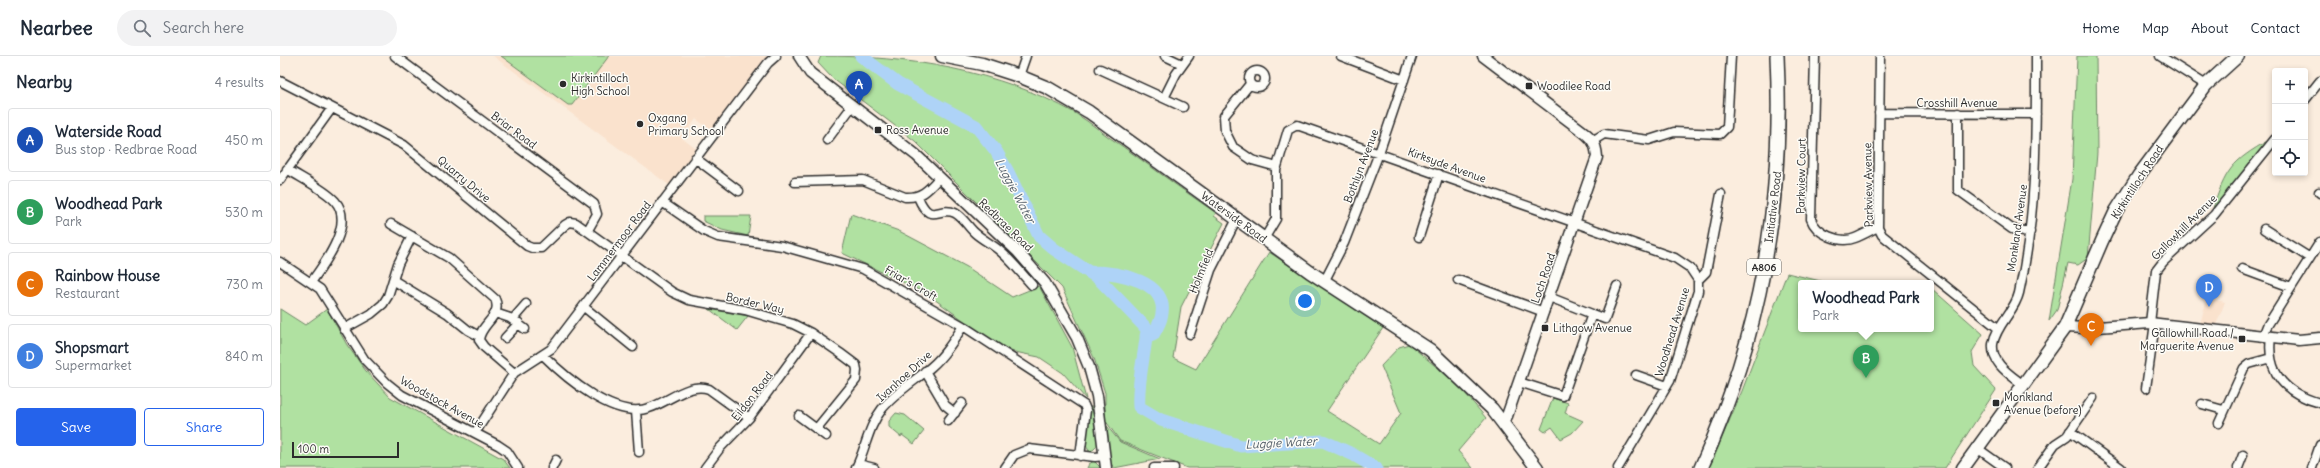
<!DOCTYPE html>
<meta charset="utf-8">
<style>
body{margin:0;font-family:Delius,sans-serif;background:#f2f2f3;color:#1f2937}
.controls{position:absolute;right:12px;top:12px;display:grid;overflow:hidden;border-radius:4px;box-shadow:0 2px 6px #0003}
.controls button{width:36px;height:36px;display:grid;place-items:center;padding:0;border:0;border-bottom:1px solid #e0e1e3;background:#fff;color:#1f2937;font:20px sans-serif}
.scale{position:absolute;left:12px;bottom:10px;width:107px;box-sizing:border-box;padding-left:4px;border:2px solid #2b2b2b;border-top:0;font-size:11px;line-height:14px;white-space:nowrap;color:#2b2b2b;-webkit-text-stroke:3px #fdfcf7;paint-order:stroke}
.you{position:absolute;left:1025px;top:245px;width:14px;height:14px;margin:-10px;border:3px solid #fff;border-radius:50%;background:#1a73e8;box-shadow:0 0 0 6px #1a73e833}
.badge{display:grid;place-items:center;width:26px;height:26px;border-radius:50%;background:#2563eb;color:#fff;font-size:13px;font-weight:700}
.pin{position:absolute;translate:-50% -33px;filter:drop-shadow(0 1px 2px #0008)}
.pin::after{content:'';position:absolute;top:21px;width:14px;height:12px;background:inherit;clip-path:polygon(0 0,100% 0,50% 100%)}
.popup{position:absolute;left:1518px;top:224px;width:136px;height:52px;box-sizing:border-box;display:grid;place-content:center;border-radius:4px;background:#fff;filter:drop-shadow(0 1px 3px #0005);font-size:13px;white-space:nowrap;color:#747a83}
.popup b{font-size:15px;color:#1f2937}
.popup::after{content:'';position:absolute;left:50%;top:100%;margin-left:-8px;border:8px solid transparent;border-top-color:#fff}
.list{margin:0;padding:0;list-style:none}
h2{display:flex;justify-content:space-between;align-items:center;height:52px;margin:0;padding:0 16px;font-size:17px}
h2 small{font-size:13px;font-weight:400;color:#747a83}
.list li{display:grid;grid-template-columns:26px 1fr auto;gap:12px;align-items:center;box-sizing:border-box;height:64px;margin:0 8px 8px;padding:0 8px;border:1px solid #e0e1e3;border-radius:4px}
.list b{display:block;font-size:15px;white-space:nowrap}
.list p{margin:0;font-size:13px;white-space:nowrap;color:#747a83}
.list em{font-size:13px;font-style:normal;color:#747a83}
.actions{display:flex;gap:8px;padding:12px 16px}
.actions a{flex:1;padding:9px 0;border:1px solid #2563eb;border-radius:4px;text-align:center;font-size:14px;color:#2563eb}
.actions .main{background:#2563eb;color:#fff}
.icon{flex:none;width:22px;height:22px;fill:none;stroke:currentColor;stroke-width:2;stroke-linecap:round;stroke-linejoin:round}
.map{position:relative;flex:none;width:2040px;height:412px;overflow:hidden}
header{display:flex;align-items:center;gap:24px;box-sizing:border-box;height:56px;padding:0 20px;background:#fff;border-bottom:1px solid #e0e1e3}
header strong{font-size:19px}
nav{display:flex;gap:22px;margin-inline-start:auto;font-size:14px}
.search{width:280px;height:36px;background:#f2f2f3;display:flex;align-items:center;gap:10px;box-sizing:border-box;padding:0 14px;border-radius:22px;color:#747a83;font-size:15px}
main{display:flex}
aside{flex:1;background:#fff}
.map>svg:first-child{display:block}
.built{fill:#fae2cd}
.green{fill:#b0e1a1;stroke:#6e8666}
.lines{fill:none;stroke-linecap:round;stroke-linejoin:round}
.river{stroke:#aed3f7;stroke-width:13}
.minor-casing{stroke:#2b2b2b;stroke-width:11}
.tertiary-casing{stroke:#2b2b2b;stroke-width:13}
.secondary-casing{stroke:#2b2b2b;stroke-width:15}
.primary-casing{stroke:#2b2b2b;stroke-width:16}
.minor{stroke:#fdfcf7;stroke-width:8}
.tertiary{stroke:#fdfcf7;stroke-width:10}
.secondary{stroke:#fdfcf7;stroke-width:12}
.primary{stroke:#fdfcf7;stroke-width:13}
.poi-dot{fill:#2b2b2b;stroke:#fdfcf7;stroke-width:1.5}
.labels{text-anchor:middle;stroke-width:3;stroke-linejoin:round;paint-order:stroke}
.shield{fill:#fdfcf7;stroke:#6a6a68;stroke-width:1}
.shield-label{font-size:10px;font-weight:bold;fill:#2b2b2b}
.poi-label{font-size:11px;fill:#2b2b2b;stroke:#fdfcf7;text-anchor:start}
.street-label{font-size:11px;fill:#2b2b2b;stroke:#fdfcf7}
.water-label{font-size:12px;font-style:italic;fill:#525d68;stroke:#fdfcf7}
</style>
<header>
<strong>Nearbee</strong>
<div class="search"><svg class="icon" aria-label="search" viewBox="0 0 24 24"><circle cx="10" cy="10" r="6"/><path d="M15 15l6 6"/></svg>Search here</div>
<nav><a>Home</a><a>Map</a><a>About</a><a>Contact</a></nav>
</header>
<main>
<aside>
<h2>Nearby<small>4 results</small></h2>
<ul class="list">
<li><span class="badge" style="background:#1a4fb4">A</span><div><b>Waterside Road</b><p>Bus stop · Redbrae Road</p></div><em>450 m</em></li>
<li><span class="badge" style="background:#2e9e5b">B</span><div><b>Woodhead Park</b><p>Park</p></div><em>530 m</em></li>
<li><span class="badge" style="background:#e8710a">C</span><div><b>Rainbow House</b><p>Restaurant</p></div><em>730 m</em></li>
<li><span class="badge" style="background:#3f7fe0">D</span><div><b>Shopsmart</b><p>Supermarket</p></div><em>840 m</em></li>
</ul>
<div class="actions"><a class="main">Save</a><a>Share</a></div>
</aside>
<div class="map">
<svg width="2040" height="412" viewBox="0 0 2040 412">
<rect width="100%" height="100%" fill="#fbedde"/>
<filter id="ink" filterUnits="userSpaceOnUse"><feTurbulence type="fractalNoise" baseFrequency=".025" numOctaves="2"/><feDisplacementMap in="SourceGraphic" scale="8" xChannelSelector="R" yChannelSelector="G"/><feConvolveMatrix kernelMatrix="1 2 1 2 8 2 1 2 1" color-interpolation-filters="sRGB"/></filter>
<g filter="url(#ink)">
<path class="built" d="M213,0H488L431,74L416,63L402,82L416,93L389,129Z
M1927,242L1945,246L1936,269L1920,268Z"/>
<path class="green" d="M221,0H329L292,49H288Z
M541,0C628,0 718,14 795,57C811,67 826,80 842,90C873,112 904,135 936,157L934,160L944,167L901,251L893,302L916,313L989,196L1103,272L1047,355L1099,388L1121,357L1101,310L1119,291L1129,288L1179,330L1206,362L1178,395L1193,412H907L840,385L825,364V337L814,302L782,232L635,85L552,22L538,7Z
M1797,0H1816L1817,97L1808,202L1798,209L1788,207L1777,254L1769,265L1792,123Z
M1989,84L1934,157L1932,155C1946,113 1951,106 1989,84Z
M571,158L619,175L687,211L732,241L759,230L792,291L806,343L783,317L759,301L725,294L647,238L562,197Z
M423,160H471L468,180L442,174L423,165Z
M1507,217L1549,227H1521V273H1651V232L1703,278L1692,296L1694,310L1716,334L1665,412H1429L1462,335Z
M0,253L25,269L47,253L67,289L86,315L110,341L223,403L230,412H0Z
M429,253L468,260L457,274Z
M1273,342L1288,347L1285,357L1303,365L1292,377L1281,383L1272,371L1265,376L1261,373Z
M808,351H812L818,389L813,394L809,395L805,387Z
M616,357L625,359L644,375L634,388L622,379L621,381L609,371V365Z
M827,370L840,386L880,403L834,412L830,406Z
M814,405L821,412H807L809,408Z"/>
<g class="lines">
<path class="river" d="M581,0L618,28L696,70L716,95L728,116L759,180L774,193L818,222L867,273C865,299 857,325 859,351L881,364L961,390L1043,385L1072,398L1096,412
M810,216C835,216 892,224 881,262C880,267 876,273 873,279L866,280"/>
<g class="minor-casing">
<path id="minor" d="M115,0L314,148L317,158L308,174
M885,0L902,8
M1061,0L1124,24
M1535,0L1531,163C1536,178 1560,188 1575,182C1583,179 1591,174 1598,171
M1600,0L1598,171L1602,179L1719,273
M1880,0L1926,29
M820,13L903,51
M969 23a8 8 0 1 1 16 0a8 8 0 1 1-16 0Z
M739,20L746,0
M0,25L124,89L247,190L252,192H261L285,169L290,166L296,167L392,236L409,244L465,254L513,268L531,277L560,297L576,309L577,314L576,324L537,372
M970,28L944,60L945,75L953,91L972,104L997,111
M884,42L896,18L909,0
M2025,44L2040,25
M1599,57L1756,58
M1678,57V134L1732,173L1750,176
M547,84L573,49
M1314,84L1324,78L1369,84L1394,76L1440,78L1447,71L1451,0
M415,102L459,135
M7,113C21,122 44,133 55,145C75,167 45,207 32,225
M0,124L52,52
M515,126L583,124L625,141C642,142 649,133 659,122
M2039,136L2040,137
M638,141C651,171 658,149 675,157C683,161 688,171 695,177C703,184 712,188 720,195C732,205 741,217 752,229
M382,146L424,175L438,181L502,190L583,213L683,270L804,349L806,354L800,400
M111,168L169,202L215,243C223,260 200,268 199,284L204,291L234,317
M1984,173L2030,202
M1139,181L1159,118
M984,183L996,163V114L1008,74L1017,69L1395,202L1410,212L1418,224
M0,206L40,233L84,303L107,327L122,339L218,389L227,395L238,412
M1962,213L2011,231
M113,224L167,257L188,274L199,280
M1178,224L1264,256
M1044,226L1064,187L1099,97L1132,0
M1269,241L1312,258
M304,251L353,291
M215,257L230,262L245,273
M233,263L246,248
M1870,267L1876,215L1883,206L1934,159L1995,83
M64,273L91,258L103,248L108,240L118,208L132,180
M910,278L931,214L957,163
M1983,280L1987,270L2040,186
M1991,281C1986,317 2006,338 2040,347
M225,282L239,267
M263,299C286,322 335,364 369,352C389,346 408,326 429,333L469,362
M645,315L665,349L675,357
M1356,319L1387,330
M1239,326L1283,340L1312,258L1325,263L1337,230
M1742,328C1729,318 1711,307 1713,288C1716,269 1735,255 1739,237C1757,159 1756,79 1756,0
M1866,332L1875,267
M1922,348L1943,354
M356,355L359,396
M519,360L546,380
M668,365L682,347
M1939,367L1964,312L1969,308L1991,302
M1790,375L1841,412
M195,377L234,317L271,293L488,7L496,0
M1697,392L1725,412
M578,408L594,412
M272,412L276,404
M425,412L440,392L469,362L531,277
M576,412C586,392 588,371 602,353C616,336 635,325 651,311C664,300 674,284 683,270
M725,412L734,399L749,393L815,401L825,400
M874,412H894
M1338,412L1390,325L1418,235V224L1426,216L1441,138
M1758,412L1775,388L1787,380L1813,342
M1958,412L1963,399
M2032,412L2040,389"/>
</g>
<g class="tertiary-casing">
<path id="tertiary" d="M519,0L530,17L636,99L738,196L765,227L797,282L809,311L817,340L826,412
M1203,0L1301,74C1312,82 1316,87 1317,101L1227,360L1222,365
M1785,271L1805,272L1870,267L2019,284L2040,282"/>
</g>
<g class="secondary-casing">
<path id="secondary" d="M662,0L702,8L739,20L768,32L809,56L1030,216L1150,294L1212,353L1257,412
M1683,412L1785,271L1822,185L1836,155L1859,119L1926,29L1958,0"/>
</g>
<g class="primary-casing">
<path id="primary" d="M1421,412C1481,278 1504,147 1497,0"/>
</g>
<use href="#minor" class="minor"/>
<use href="#tertiary" class="tertiary"/>
<use href="#secondary" class="secondary"/>
<use href="#primary" class="primary"/>
</g>
</g>
<g class="poi-dot">
<circle cx="283" cy="28" r="4"/>
<rect x="1245" y="26" width="8" height="8" rx="2"/>
<circle cx="360" cy="68" r="4"/>
<rect x="594" y="70" width="8" height="8" rx="2"/>
<rect x="1261" y="268" width="8" height="8" rx="2"/>
<rect x="1958" y="279" width="8" height="8" rx="2"/>
<rect x="1712" y="343" width="8" height="8" rx="2"/>
</g>
<g class="labels">
<rect class="shield" x="1467" y="203" width="34" height="16" rx="3"/>
<g class="shield-label">
<text x="1484" y="215">A806</text>
</g>
<g class="poi-label">
<text x="291" y="26">Kirkintilloch<tspan x="291" dy="13">High School</tspan></text>
<text x="1257" y="34">Woodilee Road</text>
<text x="368" y="66">Oxgang<tspan x="368" dy="13">Primary School</tspan></text>
<text x="606" y="78">Ross Avenue</text>
<text x="1273" y="276">Lithgow Avenue</text>
<text x="1954" y="281" text-anchor="end">Gallowhill Road /<tspan x="1954" dy="13">Marguerite Avenue</tspan></text>
<text x="1724" y="345">Monkland<tspan x="1724" dy="13">Avenue (before)</tspan></text>
</g>
<g class="street-label">
<text x="1677" y="51">Crosshill Avenue</text>
<text transform="translate(234 74) rotate(37)" y="4">Briar Road</text>
<text transform="translate(1167 109) rotate(20)" y="4">Kirksyde Avenue</text>
<text transform="translate(1081 110) rotate(-69)" y="4">Bothlyn Avenue</text>
<text transform="translate(1521 120) rotate(-89)" y="4">Parkview Court</text>
<text transform="translate(184 123) rotate(40)" y="4">Quarry Drive</text>
<text transform="translate(1857 126) rotate(-57)" y="4">Kirkintilloch Road</text>
<text transform="translate(1588 129) rotate(-91)" y="4">Parkview Avenue</text>
<text transform="translate(1493 151) rotate(-83)" y="4">Initiative Road</text>
<text transform="translate(954 161) rotate(36)" y="4">Waterside Road</text>
<text transform="translate(726 169) rotate(44)" y="4">Redbrae Road</text>
<text transform="translate(1904 171) rotate(-45)" y="4">Gallowhill Avenue</text>
<text transform="translate(1737 172) rotate(-82)" y="4">Monkland Avenue</text>
<text transform="translate(339 185) rotate(-53)" y="4">Lammermoor Road</text>
<text transform="translate(921 215) rotate(-68)" y="4">Holmfield</text>
<text transform="translate(1263 222) rotate(-71)" y="4">Loch Road</text>
<text transform="translate(631 227) rotate(30)" y="4">Friar's Croft</text>
<text transform="translate(475 247) rotate(13)" y="4">Border Way</text>
<text transform="translate(1392 276) rotate(-73)" y="4">Woodhead Avenue</text>
<text transform="translate(624 320) rotate(-42)" y="4">Ivanhoe Drive</text>
<text transform="translate(472 340) rotate(-52)" y="4">Eildon Road</text>
<text transform="translate(162 346) rotate(29)" y="4">Woodstock Avenue</text>
</g>
<g class="water-label">
<text transform="translate(735 135) rotate(62)" y="4">Luggie Water</text>
<text transform="translate(1001 387) rotate(-3)" y="4">Luggie Water</text>
</g>
</g>
</svg>
<div class="controls">
<button>+</button>
<button>−</button>
<button><svg class="icon" aria-label="locate" viewBox="0 0 24 24"><circle cx="12" cy="12" r="6"/><path d="M12 2v4M12 18v4M2 12h4M18 12h4"/></svg></button>
</div>
<div class="scale">100 m</div>
<div class="you"></div>
<div class="pin badge" style="left:579px;top:48px;background:#1a4fb4">A</div>
<div class="pin badge" style="left:1586px;top:322px;background:#2e9e5b">B</div>
<div class="popup"><b>Woodhead Park</b>Park</div>
<div class="pin badge" style="left:1811px;top:290px;background:#e8710a">C</div>
<div class="pin badge" style="left:1929px;top:251px;background:#3f7fe0">D</div>
</div>
</main>
